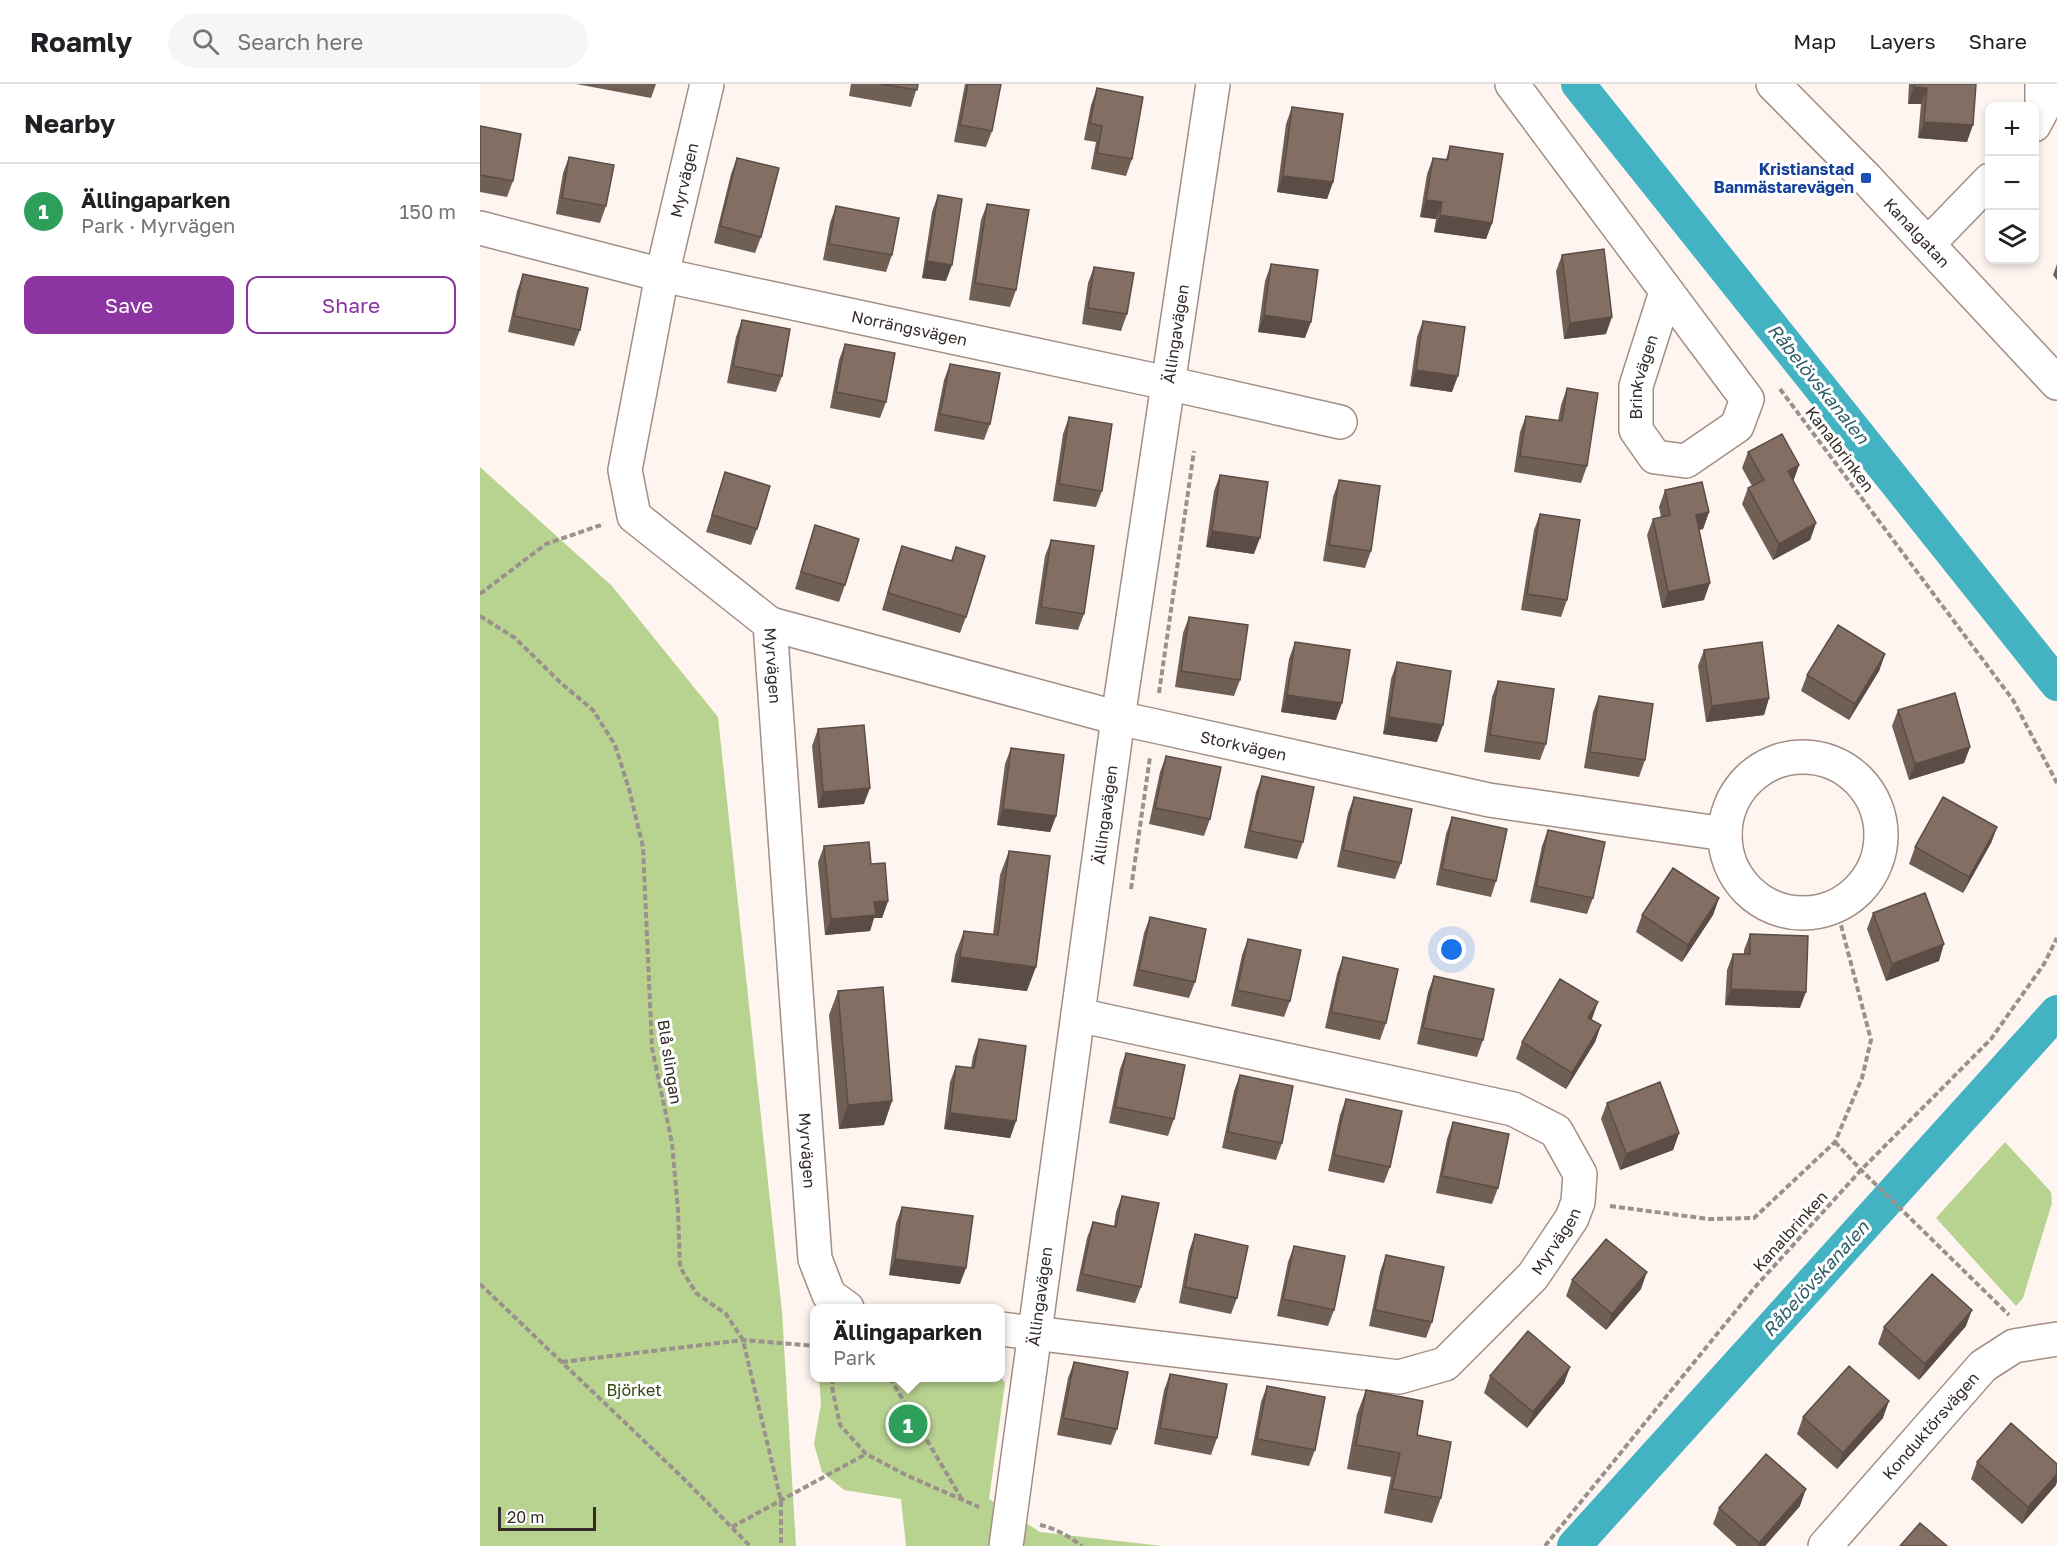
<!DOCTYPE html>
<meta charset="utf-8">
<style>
body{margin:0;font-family:"Golos Text",sans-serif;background:#f6f6f6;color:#202124}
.controls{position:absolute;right:18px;top:18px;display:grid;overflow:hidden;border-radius:12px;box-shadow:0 3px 9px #0003}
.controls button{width:54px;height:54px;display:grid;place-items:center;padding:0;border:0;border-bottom:2px solid #e0e0e0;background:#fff;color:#202124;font:30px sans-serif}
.scale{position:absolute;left:18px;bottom:15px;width:98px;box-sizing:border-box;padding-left:6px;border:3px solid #342b27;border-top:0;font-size:16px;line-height:21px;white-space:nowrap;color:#342b27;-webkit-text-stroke:4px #fff;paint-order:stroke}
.you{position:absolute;left:972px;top:866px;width:21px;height:21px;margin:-15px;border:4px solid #fff;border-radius:50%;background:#1a73e8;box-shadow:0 0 0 9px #1a73e833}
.badge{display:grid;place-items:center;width:39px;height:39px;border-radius:50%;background:#8c34a1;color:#fff;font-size:20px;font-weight:700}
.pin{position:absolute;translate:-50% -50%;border:3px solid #fff;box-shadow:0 2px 6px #0006}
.popup{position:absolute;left:330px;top:1220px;width:195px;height:78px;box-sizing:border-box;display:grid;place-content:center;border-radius:12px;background:#fff;filter:drop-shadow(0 2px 4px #0005);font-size:20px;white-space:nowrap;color:#757577}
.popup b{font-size:22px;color:#202124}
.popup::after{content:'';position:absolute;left:50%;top:100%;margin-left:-12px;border:12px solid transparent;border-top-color:#fff}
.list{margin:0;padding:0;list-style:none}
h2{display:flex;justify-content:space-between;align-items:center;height:78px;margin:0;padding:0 24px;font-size:26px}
h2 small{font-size:20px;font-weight:400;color:#757577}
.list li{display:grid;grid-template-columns:39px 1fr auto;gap:18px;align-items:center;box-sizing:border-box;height:96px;padding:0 24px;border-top:2px solid #e0e0e0}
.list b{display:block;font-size:22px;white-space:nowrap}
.list p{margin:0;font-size:20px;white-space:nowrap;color:#757577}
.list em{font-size:20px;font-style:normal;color:#757577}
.actions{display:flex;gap:12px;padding:18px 24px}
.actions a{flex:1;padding:14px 0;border:2px solid #8c34a1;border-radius:12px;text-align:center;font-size:21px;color:#8c34a1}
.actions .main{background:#8c34a1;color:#fff}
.icon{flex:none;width:33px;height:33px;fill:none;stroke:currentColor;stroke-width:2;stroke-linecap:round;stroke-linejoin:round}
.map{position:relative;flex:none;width:1577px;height:1462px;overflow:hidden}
header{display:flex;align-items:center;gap:36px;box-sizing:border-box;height:84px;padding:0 30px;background:#fff;border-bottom:2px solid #e0e0e0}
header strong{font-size:28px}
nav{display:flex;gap:33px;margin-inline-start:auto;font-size:21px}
.search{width:420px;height:54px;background:#f6f6f6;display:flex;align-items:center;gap:15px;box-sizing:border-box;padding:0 21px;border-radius:33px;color:#757577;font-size:22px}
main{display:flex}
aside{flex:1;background:#fff}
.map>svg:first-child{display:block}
.green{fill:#b8d290}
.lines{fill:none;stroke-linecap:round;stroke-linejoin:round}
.canal{stroke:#43b3c3;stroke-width:34}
.street-casing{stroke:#a38e83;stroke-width:36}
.secondary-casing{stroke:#a38e83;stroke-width:36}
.path{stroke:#9a918d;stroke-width:4;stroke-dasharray:6 3;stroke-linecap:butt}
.street{stroke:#fff;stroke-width:33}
.secondary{stroke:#fff;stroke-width:33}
.wall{fill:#705f55}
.shaded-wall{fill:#5b4d45}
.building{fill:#826e63;stroke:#5b4d45;stroke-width:1.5}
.transit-dot{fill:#1a4fb4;stroke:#fff;stroke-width:2}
.labels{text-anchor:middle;stroke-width:6;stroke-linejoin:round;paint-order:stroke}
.transit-label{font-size:16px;font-weight:bold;fill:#164399;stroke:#fff;text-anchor:end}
.street-label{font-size:16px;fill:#342b27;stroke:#fff}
.park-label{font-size:16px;fill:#32430e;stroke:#fff}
.water-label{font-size:18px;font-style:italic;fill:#2e5e65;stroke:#fff}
</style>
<header>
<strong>Roamly</strong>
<div class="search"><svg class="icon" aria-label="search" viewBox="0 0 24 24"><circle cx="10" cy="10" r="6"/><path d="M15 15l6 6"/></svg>Search here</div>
<nav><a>Map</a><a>Layers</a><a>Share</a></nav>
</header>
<main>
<aside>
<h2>Nearby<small></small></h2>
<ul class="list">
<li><span class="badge" style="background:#2e9e5b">1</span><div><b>Ällingaparken</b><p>Park · Myrvägen</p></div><em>150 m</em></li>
</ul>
<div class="actions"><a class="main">Save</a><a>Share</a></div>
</aside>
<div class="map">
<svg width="1577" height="1462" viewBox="0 0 1577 1462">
<rect width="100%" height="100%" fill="#fef5f0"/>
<path class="green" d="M0,383L132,502L238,633L302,1228L316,1462H0Z
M1525,1058L1571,1108L1572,1119L1543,1214L1536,1222L1456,1134Z
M521,1293L525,1299L509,1415L560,1448L682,1462H426L421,1415L364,1406L342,1388L334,1360L341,1320L339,1294Z"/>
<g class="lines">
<path class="canal" d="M1098,0L1577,600
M1094,1462L1577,928"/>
<g class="street-casing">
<g id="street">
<path id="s1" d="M227,0L182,191L145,386L154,432L290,540L335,1175L349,1211L367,1224"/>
<path id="s2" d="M1032,0L1267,315L1257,342L1206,377L1175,373L1156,346V302L1186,208"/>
<path d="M1554,41L1562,26V0"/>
<path id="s3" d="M0,144L182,191L687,299L860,338"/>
<path d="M1448,160L1510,96"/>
<path id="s4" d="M290,540L638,634L675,642L1009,716L1245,750"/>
<circle cx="1323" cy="751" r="78"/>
<path id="s5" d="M521,1245L919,1293L965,1280L1053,1192L1092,1134L1098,1118L1100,1090L1076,1047L1033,1025L598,931"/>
<path id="s6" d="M526,1462L638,634L733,0"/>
<path id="s7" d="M1345,1462L1503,1282L1534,1262L1577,1255"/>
</g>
</g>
<g class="secondary-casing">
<g id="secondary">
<path id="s8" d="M1293,0L1386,94L1577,299"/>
</g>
</g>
<path class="path" d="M1300,305L1533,616L1577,699
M0,510L66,460L124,440
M0,532L35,554L82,600L113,626L135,661L149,705L163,763L172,964L192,1059L198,1126L200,1183L216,1209L246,1230L263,1256L301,1417V1462
M679,609L714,367
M651,805L670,673
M1355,1058L1381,1086L1529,1231
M1130,1122L1229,1135L1274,1134L1355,1058L1382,994L1391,956L1356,822
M0,1200L204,1395L270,1462
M82,1278L263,1256L335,1262
M353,1294L352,1303L360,1341L386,1370L428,1392L499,1423
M410,1294L483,1417
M560,1441C575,1444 590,1453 602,1462
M252,1443L386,1370
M1065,1462L1276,1202L1381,1086L1511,955L1564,880L1577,854"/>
<use href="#street" class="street"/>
<use href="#secondary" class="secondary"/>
</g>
<path class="wall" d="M96,0H176L171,14Z
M371,0H438L431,23L369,12Z
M485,0H521L512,47L506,63L474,58Z
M1429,0H1496L1487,58L1438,54L1441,20H1428Z
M617,4L652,75L646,92L611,85L616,58L604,56L611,21Z
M812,23L853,98L847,115L797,108L806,40Z
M0,42L33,97L27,113L0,108Z
M970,62L1012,139L1006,155L954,148L956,135L940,133L947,90L953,74L966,75Z
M89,73L126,122L120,139L76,130L83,89Z
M257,74L281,153L275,169L234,159L251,90Z
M458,111L466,197L442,194L452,128Z
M507,120L536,206L530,223L489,216L501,136Z
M356,122L412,171L406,188L343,176L350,139Z
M1082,171L1126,250L1084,255L1076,187Z
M791,180L825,254L778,248L785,197Z
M1577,180V196L1573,191Z
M614,183L647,230L641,247L602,240L608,199Z
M43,190L100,246L94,262L28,248L37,207Z
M262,236L302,292L296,308L247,299L256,253Z
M943,237L972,308L930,302L937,253Z
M365,260L406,318L400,334L350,324L359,276Z
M470,280L510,340L504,356L454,347L464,296Z
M1087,304L1107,382L1101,399L1034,388L1040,348L1046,332L1078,337L1081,321Z
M589,333L622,407L616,423L573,417L583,350Z
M1268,368L1319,381L1313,397L1336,439L1330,456L1293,476L1262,420L1268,404L1272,402L1262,384Z
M245,388L277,445L271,461L226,448Z
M740,391L774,470L726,463L734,407Z
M859,396L891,467L885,484L843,477L853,413Z
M1185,406L1229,428L1223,445L1219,446L1224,516L1182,524L1167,451L1173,435L1181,433L1179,423Z
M1060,430L1087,516L1081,533L1041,526L1054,446Z
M335,441L365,501L359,518L315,505Z
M571,456L604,530L598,546L555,540L565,472Z
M422,462L471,477L476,463L486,533L480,549L402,526L416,479Z
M709,533L760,596L754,612L695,603L703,549Z
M815,558L856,636L801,628L809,575Z
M1224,566L1289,614L1284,631L1226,638L1218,582Z
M1405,570L1399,587L1369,636L1321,607L1327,591Z
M917,578L957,658L903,650L911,595Z
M1018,597L1066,660L1060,676L1004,668L1012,613Z
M1119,612L1165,676L1159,693L1104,684L1113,628Z
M1418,626L1490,663L1484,679L1429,696L1412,642Z
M338,645L384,720L338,724L332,662Z
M531,664L576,732L570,748L517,741L525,680Z
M686,672L730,735L724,752L669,740L680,688Z
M782,692L823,758L817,775L764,764L776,708Z
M874,713L921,779L915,795L857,783L868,729Z
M972,733L1016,797L1011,813L956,801L966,750Z
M1517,743L1511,759L1483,809L1429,780L1435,763Z
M1068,746L1113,814L1107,830L1050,818L1062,762Z
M344,762L391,780L408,817L402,834H394L390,847L345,851L338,778Z
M529,767L547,907L471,898L475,871L484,847L513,850L520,791Z
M1239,814L1233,831L1202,878L1156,848L1162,831Z
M1393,829L1459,877L1406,897L1387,845Z
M670,833L715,898L709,914L653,902L664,849Z
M1270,850L1320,924L1245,921L1247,886L1253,870H1264V866Z
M768,855L810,917L804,933L751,922L762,871Z
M863,873L906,939L900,956L845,944L857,890Z
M954,892L1003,956L997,973L937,960L948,908Z
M358,907L404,1041L359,1045L349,931Z
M1111,936L1121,941L1115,958L1086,1005L1036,975L1042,958Z
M499,955L536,1037L530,1054L464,1045L470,998L476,982L491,984L493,972Z
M646,969L694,1035L688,1052L629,1039L640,985Z
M760,991L802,1059L796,1076L742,1064L754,1007Z
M866,1015L910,1083L904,1099L848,1087L860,1031Z
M1127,1019L1199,1049L1193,1066L1140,1086L1121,1035Z
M973,1038L1018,1104L1012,1120L956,1109L967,1055Z
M642,1112L661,1203L655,1219L596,1207L607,1154L613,1138L634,1142L636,1128Z
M422,1123L480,1200L409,1191L416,1139Z
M715,1150L757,1214L751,1230L699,1219L709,1167Z
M814,1162L854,1226L848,1242L797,1232L808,1178Z
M906,1171L952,1238L946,1254L889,1242L900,1188Z
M1092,1196L1161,1205L1126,1246L1086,1212Z
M1486,1242L1439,1296L1398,1260L1404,1243Z
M594,1278L637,1345L631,1361L577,1351L588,1294Z
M1090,1283L1084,1299L1047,1344L1004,1309L1010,1292Z
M690,1290L737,1354L731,1371L674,1360L684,1306Z
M787,1302L835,1366L829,1382L771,1371L781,1318Z
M886,1306L937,1351L961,1414L952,1439L904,1429L911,1393L867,1385L877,1330Z
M1323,1333L1403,1334L1357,1385L1317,1350Z
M1497,1378L1576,1401L1542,1440L1491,1395Z
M1320,1422L1285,1462H1257L1233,1440L1239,1424Z"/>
<path class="shaded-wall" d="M1434,3L1447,4L1441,20H1428Z
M1444,38L1493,41L1487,58L1438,54Z
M803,92L853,98L847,115L797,108Z
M946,116L962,118L956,135L940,133Z
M960,131L1012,139L1006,155L954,148Z
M447,177L472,181L466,197L442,194Z
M784,231L831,238L825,254L778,248Z
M1132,233L1126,250L1084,255L1090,239Z
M936,286L978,292L972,308L930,302Z
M1319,381L1313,398L1308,387Z
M1229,428L1223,445L1210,447L1216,431Z
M1336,439L1330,456L1293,476L1299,460Z
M732,447L780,454L774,470L726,463Z
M1230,499L1224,516L1182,524L1188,508Z
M1405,570L1399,587L1369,636L1375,620Z
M807,611L862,619L856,636L801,628Z
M1289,614L1284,631L1226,638L1232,622Z
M909,633L963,641L957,658L903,650Z
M1490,663L1484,679L1429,696L1435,680Z
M390,704L384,720L338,724L343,708Z
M523,725L576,732L570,748L517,741Z
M1517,743L1511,759L1483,809L1489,793Z
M1239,814L1233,831L1202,878L1208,861Z
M408,817L402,834H394L390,847L345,851L351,835L394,818Z
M1464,860L1459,877L1406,897L1412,880Z
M480,873L556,883L547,907L471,898Z
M1251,905L1326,908L1320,924L1245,921Z
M1118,918L1112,935L1102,951L1108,934Z
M1121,941L1115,958L1086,1005L1092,989Z
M412,1017L404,1041L359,1045L368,1021Z
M470,1029L536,1037L530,1054L464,1045Z
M1199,1049L1193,1066L1140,1086L1146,1070Z
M415,1175L486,1184L480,1200L409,1191Z
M1167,1188L1161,1205L1126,1246L1132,1230Z
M1492,1226L1486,1242L1439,1296L1445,1280Z
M1090,1283L1084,1299L1047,1344L1053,1328Z
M1409,1317L1403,1334L1357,1385L1363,1369Z
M1577,1390V1398L1576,1401L1542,1440L1548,1423Z
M1326,1405L1320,1422L1285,1462H1278L1279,1459Z"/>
<path class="building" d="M401,0H438L437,6Z
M488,0H521L512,47L480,41Z
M1434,0H1496L1493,41L1444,38L1447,4L1434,3Z
M617,4L663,13L652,75L617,69L622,42L610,39Z
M812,23L863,30L853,98L803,92Z
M0,42L41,50L33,97L0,91Z
M970,62L1023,70L1012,139L960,131L962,118L946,116L953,74L968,76Z
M89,73L134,81L126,122L82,114Z
M257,74L299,84L281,153L240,142Z
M458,111L482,115L472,181L447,177Z
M507,120L549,126L536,206L495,199Z
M356,122L419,134L412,171L349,160Z
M1124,165L1132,233L1090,239L1082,171Z
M791,180L838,186L831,238L784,231Z
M614,183L654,189L647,230L608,224Z
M43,190L108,204L100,246L34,232Z
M262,236L310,245L302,292L253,282Z
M943,237L985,243L978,292L936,286Z
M365,260L415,269L406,318L356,308Z
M470,280L520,289L510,340L460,330Z
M1087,304L1118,309L1107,382L1040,372L1046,332L1082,337Z
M589,333L632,340L622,407L579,400Z
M1302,350L1319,381L1308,387L1336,439L1299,460L1268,404L1284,396L1268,368Z
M245,388L290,402L277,445L232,431Z
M740,391L788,398L780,454L732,447Z
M859,396L900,402L891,467L849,461Z
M1222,398L1229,428L1216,431L1230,499L1188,508L1173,435L1190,431L1185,406Z
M1060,430L1100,436L1087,516L1047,510Z
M335,441L379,455L365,501L321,488Z
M571,456L614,462L604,530L561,523Z
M422,462L472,477L476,463L505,472L486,533L408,509Z
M709,533L768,541L760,596L701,587Z
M1358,541L1405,570L1375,620L1327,591Z
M815,558L870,566L862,619L807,611Z
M1282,558L1289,614L1232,622L1224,566Z
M917,578L971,587L963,641L909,633Z
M1018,597L1074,605L1066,660L1010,651Z
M1475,609L1490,663L1435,680L1418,626Z
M1119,612L1173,620L1165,676L1110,668Z
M384,641L390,704L343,708L338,645Z
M531,664L584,671L576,732L523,725Z
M686,672L741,683L730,735L675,724Z
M782,692L834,703L823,758L770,747Z
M874,713L932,725L921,779L863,766Z
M1463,713L1517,743L1489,793L1435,763Z
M972,733L1027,745L1016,797L962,785Z
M1068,746L1125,758L1113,814L1056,802Z
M389,758L391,780L405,779L408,817L394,818L396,831L351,835L344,762Z
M529,767L570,772L556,883L480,873L484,847L518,851Z
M1193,784L1239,814L1208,861L1162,831Z
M1445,809L1464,860L1412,880L1393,829Z
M670,833L726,845L715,898L659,886Z
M1270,850L1328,852L1326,908L1251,905L1253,870H1270Z
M768,855L821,866L810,917L757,906Z
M863,873L918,885L906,939L851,928Z
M954,892L1014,905L1003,956L943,944Z
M1080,895L1118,918L1108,934L1121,941L1092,989L1042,958Z
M403,903L412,1017L368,1021L358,907Z
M499,955L546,962L536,1037L470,1029L476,982L494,984Z
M646,969L705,981L694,1035L635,1023Z
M760,991L813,1002L802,1059L748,1048Z
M1180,998L1199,1049L1146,1070L1127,1019Z
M866,1015L922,1027L910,1083L854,1071Z
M973,1038L1029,1050L1018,1104L962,1092Z
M642,1112L679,1119L661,1203L602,1190L613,1138L636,1143Z
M422,1123L493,1132L486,1184L415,1175Z
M715,1150L768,1162L757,1214L705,1203Z
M1126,1155L1167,1188L1132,1230L1092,1196Z
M814,1162L865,1172L854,1226L803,1215Z
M906,1171L964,1183L952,1238L895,1226Z
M1452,1190L1492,1226L1445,1280L1404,1243Z
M1048,1247L1090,1283L1053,1328L1010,1292Z
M594,1278L648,1288L637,1345L583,1334Z
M1369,1282L1409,1317L1363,1369L1323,1333Z
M690,1290L747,1300L737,1354L680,1344Z
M787,1302L845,1313L835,1366L777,1355Z
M886,1306L943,1317L937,1351L971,1358L961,1414L912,1405L920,1369L876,1361Z
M1531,1339L1577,1380V1390L1548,1423L1497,1378Z
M1286,1370L1326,1405L1279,1459L1239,1424Z
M1440,1439L1467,1462H1420Z"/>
<rect class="transit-dot" x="1380" y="88" width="12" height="12" rx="3"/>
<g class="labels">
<g class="transit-label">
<text x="1374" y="91">Kristianstad<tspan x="1374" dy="18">Banmästarevägen</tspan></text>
</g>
<g class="street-label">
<text transform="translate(204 96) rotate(-77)" y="6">Myrvägen</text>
<text dy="6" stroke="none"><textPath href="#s8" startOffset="207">Kanalgatan</textPath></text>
<text dy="6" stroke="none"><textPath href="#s3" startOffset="441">Norrängsvägen</textPath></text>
<text dy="6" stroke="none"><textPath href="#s6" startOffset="1224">Ällingavägen</textPath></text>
<text dy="6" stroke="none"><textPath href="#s2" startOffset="602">Brinkvägen</textPath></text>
<text transform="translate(1360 365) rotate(53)" y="6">Kanalbrinken</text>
<text dy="6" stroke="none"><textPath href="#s1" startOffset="657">Myrvägen</textPath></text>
<text dy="6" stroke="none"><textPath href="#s4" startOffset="489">Storkvägen</textPath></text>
<text dy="6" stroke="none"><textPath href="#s6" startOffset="738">Ällingavägen</textPath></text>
<text transform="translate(190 978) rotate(81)" y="6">Blå slingan</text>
<text dy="6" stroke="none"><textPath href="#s1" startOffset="1143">Myrvägen</textPath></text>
<text transform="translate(1310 1147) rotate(-48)" y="6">Kanalbrinken</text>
<text dy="6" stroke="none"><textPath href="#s5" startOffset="615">Myrvägen</textPath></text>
<text dy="6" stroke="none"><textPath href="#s6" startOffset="252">Ällingavägen</textPath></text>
<text dy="6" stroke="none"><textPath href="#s7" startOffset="160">Konduktörsvägen</textPath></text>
</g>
<g class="park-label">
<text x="154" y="1312">Björket</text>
</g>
<g class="water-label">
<text transform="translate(1338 300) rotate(51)" y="6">Råbelövskanalen</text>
<text transform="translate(1336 1195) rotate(-48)" y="6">Råbelövskanalen</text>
</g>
</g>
</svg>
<div class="controls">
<button>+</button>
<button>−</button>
<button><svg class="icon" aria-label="layers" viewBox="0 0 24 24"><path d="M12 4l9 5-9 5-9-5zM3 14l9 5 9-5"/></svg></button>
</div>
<div class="scale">20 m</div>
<div class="you"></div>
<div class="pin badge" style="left:428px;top:1340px;background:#2e9e5b">1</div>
<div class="popup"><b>Ällingaparken</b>Park</div>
</div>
</main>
